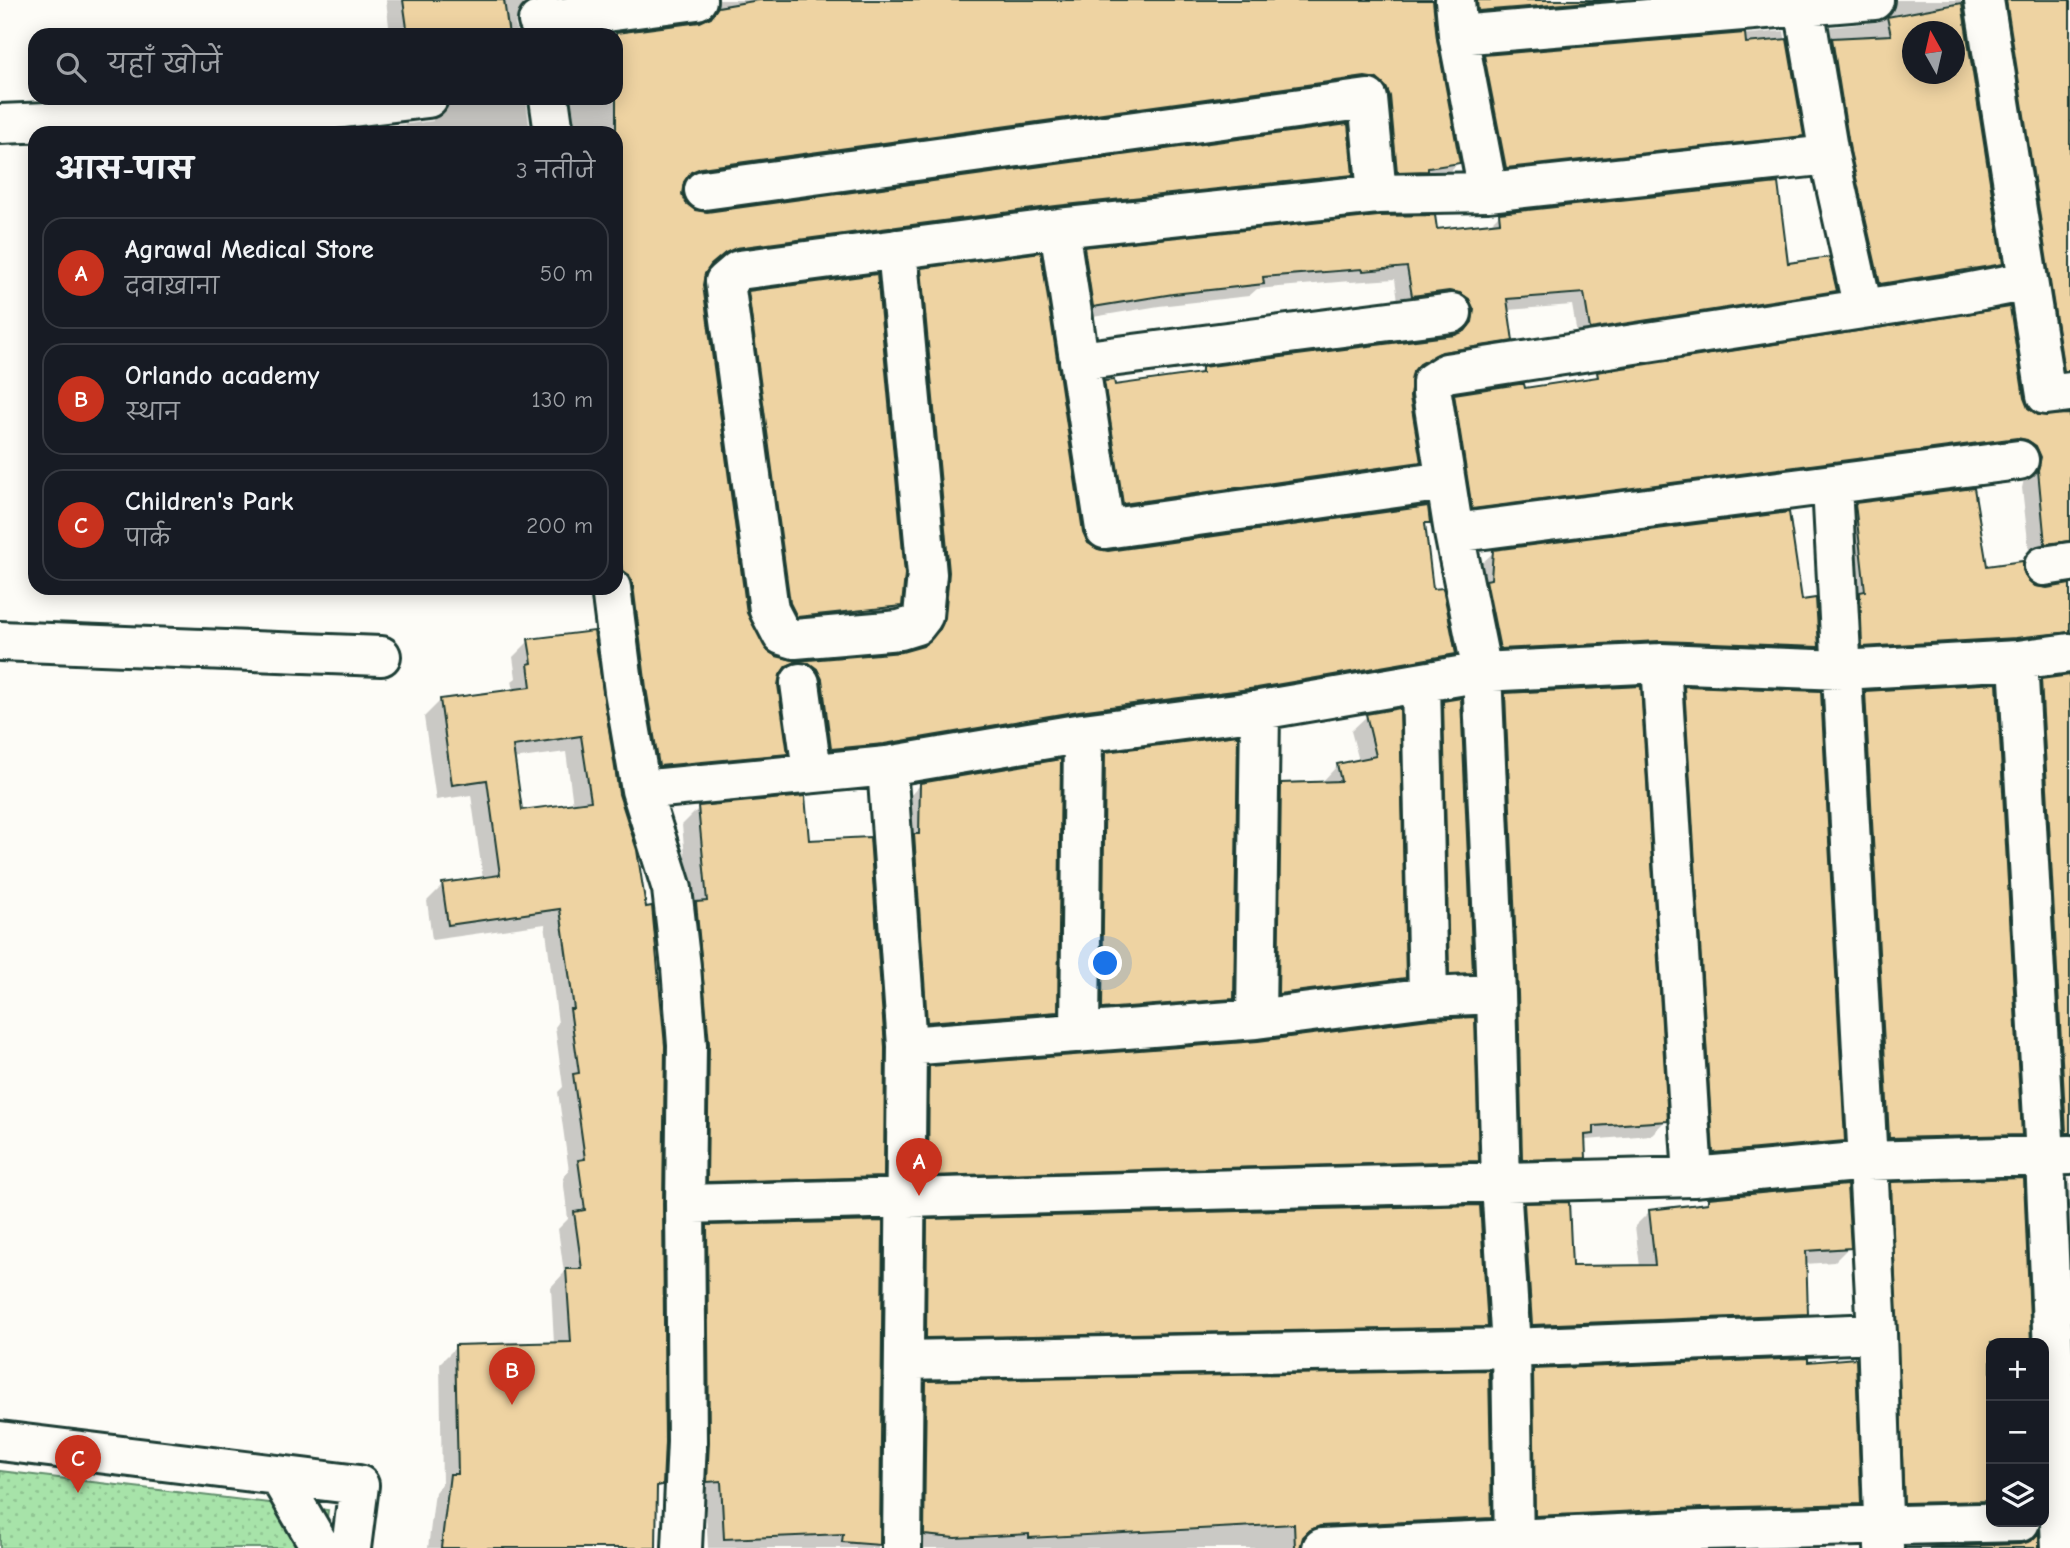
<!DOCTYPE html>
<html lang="hi">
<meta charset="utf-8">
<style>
body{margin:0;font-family:"Comic Neue","Playpen Sans Deva",sans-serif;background:#242831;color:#f1f3f6}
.controls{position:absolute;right:21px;bottom:21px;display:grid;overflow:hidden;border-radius:14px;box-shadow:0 4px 18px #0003}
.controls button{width:63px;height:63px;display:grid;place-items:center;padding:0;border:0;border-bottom:2px solid #363941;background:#171b24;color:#f1f3f6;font:35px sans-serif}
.compass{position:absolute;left:1902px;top:21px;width:63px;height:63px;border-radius:50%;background:#171b24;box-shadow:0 4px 18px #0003;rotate:352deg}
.you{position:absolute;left:1106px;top:964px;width:24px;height:24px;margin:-18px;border:5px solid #fff;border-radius:50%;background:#1a73e8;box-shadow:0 0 0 10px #1a73e833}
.badge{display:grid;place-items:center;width:46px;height:46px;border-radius:50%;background:#c8321e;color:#fff;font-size:23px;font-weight:700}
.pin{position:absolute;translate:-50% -58px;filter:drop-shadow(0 2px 4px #0008)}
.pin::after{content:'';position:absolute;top:37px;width:24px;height:21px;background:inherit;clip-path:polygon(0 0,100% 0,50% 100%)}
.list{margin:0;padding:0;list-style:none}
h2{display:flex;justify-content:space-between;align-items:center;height:91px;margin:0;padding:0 28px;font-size:30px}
h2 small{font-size:23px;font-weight:400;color:#9ea1a6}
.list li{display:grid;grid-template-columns:46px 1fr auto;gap:21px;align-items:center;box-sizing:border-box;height:112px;margin:0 14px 14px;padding:0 14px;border:2px solid #363941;border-radius:21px}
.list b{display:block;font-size:26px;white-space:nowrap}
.list p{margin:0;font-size:23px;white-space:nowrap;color:#9ea1a6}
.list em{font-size:23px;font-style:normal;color:#9ea1a6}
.icon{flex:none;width:38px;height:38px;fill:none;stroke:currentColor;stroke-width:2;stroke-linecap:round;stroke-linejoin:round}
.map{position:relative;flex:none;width:2070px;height:1548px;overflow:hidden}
.search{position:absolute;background:#171b24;box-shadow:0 4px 18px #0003;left:28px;top:28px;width:595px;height:77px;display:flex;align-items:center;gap:18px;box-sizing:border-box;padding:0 24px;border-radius:21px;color:#9ea1a6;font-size:26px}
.panel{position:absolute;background:#171b24;box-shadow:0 4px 18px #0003;left:28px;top:126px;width:595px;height:469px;border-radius:21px}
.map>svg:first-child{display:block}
.park{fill:url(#park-dots);stroke:#63906e;stroke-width:2}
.shadow{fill:#0003;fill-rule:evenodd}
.building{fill:#eed3a2;stroke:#1f3d34;stroke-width:2;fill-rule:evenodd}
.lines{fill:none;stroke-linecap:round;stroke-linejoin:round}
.minor-casing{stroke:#1f3d34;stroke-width:44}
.minor{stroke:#fdfcf7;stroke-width:38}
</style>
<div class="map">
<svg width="2070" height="1548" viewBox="0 0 2070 1548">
<defs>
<pattern id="park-dots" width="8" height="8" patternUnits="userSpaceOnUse" patternTransform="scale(1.75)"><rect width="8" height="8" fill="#a7e3a9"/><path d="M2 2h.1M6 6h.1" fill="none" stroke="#8fc492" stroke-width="1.8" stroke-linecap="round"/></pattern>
</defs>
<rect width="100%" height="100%" fill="#fdfcf7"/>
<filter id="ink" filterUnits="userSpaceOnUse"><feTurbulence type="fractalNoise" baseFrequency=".0143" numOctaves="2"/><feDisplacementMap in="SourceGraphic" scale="14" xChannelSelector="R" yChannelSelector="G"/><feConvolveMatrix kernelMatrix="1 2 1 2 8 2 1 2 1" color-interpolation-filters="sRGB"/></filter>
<g filter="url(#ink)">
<path class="park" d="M0,1471L328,1510L323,1548H0Z"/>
<path class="shadow" d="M386,0H629L518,15L515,25L519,35H390Z
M695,0H1432L1434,37L1458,163L1442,179L1381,187L1349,93L683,184L681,194L685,204L694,212L707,213L1351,174L1335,190L719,264L707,269L703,273L702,285L746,613L766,653L789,662L902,653L923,648L929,636L905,286L922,270L1087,544L1097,551L1108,552L1428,522L1424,527L1432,591L1454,654L1438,670L816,765L792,679L779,677L777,685L786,753L770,769L643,781L616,588V133H558L547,98H616V35H612L700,23L703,13Z
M1453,0H1771L1462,27Z
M1872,0H1961L2001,263L1985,279L1864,299L1814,43L1830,27L1879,22L1880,14ZM1912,32H1954V74H1912Z
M1982,0H2070V394L2063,388Z
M1784,31L1802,135L1786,150L1491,182L1470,72L1485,56Z
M426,98H526L530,133H384L391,126L433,121L434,113Z
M1500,214L1786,265L1835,290L1822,303L1578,340L1572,305L1507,310L1511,340L1498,353L1428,364L1411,373L1409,397L1419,462L1406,474L1111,516L1093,395L1105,382L1113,387L1196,376L1202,369L1460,334L1462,323L1399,308L1395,279L1350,282V281L1257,289L1249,296L1159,306L1081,319L1072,262L1085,249L1436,231L1489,225Z
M749,293L900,606L887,619L784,630L736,306Z
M1598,374L2023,399L2028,410L2036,417L2070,416V563L2030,559L2022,488L2025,475L1457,524L1439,412L1455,396L1523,390L1592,380Z
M1856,505L1985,568L2025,580L2035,588L2047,589L2070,586V655L1847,662L1840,521Z
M1494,552L1800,602L1817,647L1805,658L1489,660L1481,588L1482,563Z
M507,588H547L508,593Z
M593,633L661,1484L655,1491V1548H428L435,1492L442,1484L440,1363L456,1347L554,1344L551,1287L564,1273L558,1229L568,1219L563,1178L569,1171L558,1092L563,1087L555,1027L558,1023L545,924L432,940L427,901L443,885L483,879L471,795L436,800L424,717L440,701L514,691L512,681L516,678L513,657L529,641ZM566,752L573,805L521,812L513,759Z
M2070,677V1157L2050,1149L2026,697L2042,681Z
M1685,688L1843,1140L1828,1156L1699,1168L1670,703Z
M1866,692L2020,1134L2005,1149L1874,1152L1851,707Z
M1506,694L1666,1120L1651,1135L1586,1140L1583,1142L1584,1157L1569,1172L1508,1173L1491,709Z
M1444,702L1471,972L1462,982L1441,983L1435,712Z
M1398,710L1404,977L1389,992L1264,1008L1266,800L1282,784L1323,783V781L1338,765L1359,761L1351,731L1367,716Z
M1106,754L1233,998L1218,1013L1088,1023L1090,769Z
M921,784L1057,1012L1044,1024L915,1034L907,843L909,797Z
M699,808L807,842L882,1176L865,1193L691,1198L690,911L682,825Z
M929,1068L1477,1160L1462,1175L914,1189L915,1082Z
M2070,1178V1548L2052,1195Z
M2022,1180L2029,1343H1991V1514L1890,1517L1877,1199L1892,1184Z
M1709,1199L1849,1247L1834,1262L1805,1264L1806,1313L1791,1328L1517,1339L1510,1220L1525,1205L1570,1268L1640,1267L1635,1226L1650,1211L1703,1205Z
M928,1221L1486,1326L1472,1340L912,1351L914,1236Z
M882,1222L878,1548H708L705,1496L692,1497V1243L708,1227Z
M1534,1371L1859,1503L1842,1520L1519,1532L1517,1388Z
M926,1383L1490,1517L1474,1534L1303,1542L1300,1543L1299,1548H909L910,1399Z"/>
<path class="building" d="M403,0H504L509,35H408Z
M759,0H1433L1437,39L1460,163L1428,168V171L1397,172L1390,96L1386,87L1377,79L1365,77L701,168L691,172L684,182L682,194L686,203L695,210L707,212L1348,124L1353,175L1056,206L736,248L725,253L711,265L705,274L703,285L747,613L768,651L776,656L797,661L902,652L923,646L940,629L945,618L949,572L921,268L1041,252L1083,532L1088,543L1098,549L1108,551L1428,506L1430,523H1425L1433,589L1443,588L1456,654L1257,688L1079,711L884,744L831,749L822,679L817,669L809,663L796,662L786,666L780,675L778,685L788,754L659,766L646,688L633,585L629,575L622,570L616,528V33L700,22L711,17L718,7Z
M1477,0H1613L1478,11Z
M2006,0H2070V371H2064Z
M1962,3L2003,264L1880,284L1850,151L1832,38L1891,35L1887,17ZM1913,32H1955V74H1913Z
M1745,33L1746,43L1787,39L1804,136L1506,168L1484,55Z
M1778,183L1788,263L1829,257L1837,291L1590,329L1584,293L1507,299L1513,341L1442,352L1420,364L1413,372L1410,397L1421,462L1123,504L1104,381L1114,380L1115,385L1202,373V367L1455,335L1465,331L1472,322L1474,310L1469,299L1460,293L1449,291L1412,296L1407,267L1363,271L1362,269L1263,277L1264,284L1173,294L1093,307L1084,247L1378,216L1435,215L1437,229L1500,222L1499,213Z
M877,274L905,574L902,606L797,617L790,603L748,291Z
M2010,307L2024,398L2028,408L2038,415L2070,414V541L2045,544L2038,470L2041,457L2036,446L2027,440L2017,438L1472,509L1454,394L1519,384H1524L1525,388L1598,377L1597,372Z
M1974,488L1987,566L2023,561V570L2027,579L2035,586L2047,588L2070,584V632L2016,638L1862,647L1860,592L1865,591L1855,503Z
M1789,512L1802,600L1816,598L1819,647L1660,641L1500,649L1486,580L1491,579L1493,550Z
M594,631L619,794L637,850L646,907L652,906L665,1046L663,1204L665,1442L663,1485L657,1486L656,1548H441L450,1474H458L455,1345L571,1342L566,1269H582L574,1212L585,1210L578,1160L585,1159L573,1074L579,1073L570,1009H574L560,909L448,925L442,883L500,875L487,780L452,785L440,699L531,687L528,664L532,663L528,639ZM581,736L591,801L522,810L513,746Z
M2070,675V1133H2066L2041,679Z
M1997,683L2022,1135L1889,1138L1865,691Z
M1641,686L1668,1121L1594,1126V1134L1585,1135L1586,1158L1522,1160L1518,993L1505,693Z
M1684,686L1821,691L1845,1141L1713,1153Z
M1461,698L1473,973L1449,974L1443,701Z
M1400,708L1406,978L1278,994L1281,783L1341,781L1337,764L1376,756L1366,714Z
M1238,735L1234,999L1102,1009L1105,752Z
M1061,759L1058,1012L927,1022L914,834H919L920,783Z
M805,796L809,840L870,837L885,1047L884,1177L707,1182L709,1043L696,902L707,901L698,806Z
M1475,1017L1479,1161L928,1176L929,1066L1258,1041L1430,1019Z
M2024,1178L2031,1343H1991V1501L1904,1503L1891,1182Z
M1847,1185L1851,1248L1806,1251L1808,1314L1532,1325L1524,1203L1569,1202L1572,1266L1655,1265L1649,1210L1708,1203V1198Z
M1480,1205L1488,1327L926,1338L927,1219Z
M883,1221L880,1545L842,1542L843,1534L724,1539L721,1481L707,1482L709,1442L707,1225Z
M1808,1358V1362L1856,1358L1861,1504L1703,1508L1535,1516L1533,1369Z
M1489,1370L1492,1518L1320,1526L1310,1530L1303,1537L1300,1548H1295L1294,1524L1029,1538V1534L955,1538L924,1535L926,1381Z
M2039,1533V1548H1906L2021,1544L2031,1541Z"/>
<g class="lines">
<g class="minor-casing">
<path id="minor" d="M1455,0L1458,35L1488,192
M1803,0L1829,155L1863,309
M1984,0L2046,395L2070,392
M538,21L697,0
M1458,35L1874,0
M549,98L554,133
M0,124L319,111L428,98
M704,190L1368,99L1377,194
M1059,228L1105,529L1445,481
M897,249L927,574L923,616L916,625L900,630L795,639L782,635L769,610L725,282L739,270L1059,228L1377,194L1488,192L1829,155
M1079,361L1452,313
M1832,486L1877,1333L1884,1548
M1454,533L2019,460
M2044,566L2070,562
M611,588L624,691L641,790L672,889L681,967L687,1045L685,1204L687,1442L682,1548
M0,641L381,656
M2018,660L2045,1157L2061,1548
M1661,663L1693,1177
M800,683L812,771
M1421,683L1428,997
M887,766L907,1046L902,1548
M641,790L887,766L1083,733L1260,710L1482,672L1661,663L1842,670L2018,660L2070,653
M1256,1019L1260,710
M1080,1033L1083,733
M907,1046L1256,1019L1428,997L1496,994
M685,1204L1693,1177L1867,1161L2070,1155
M904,1360L1511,1348L1877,1333
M0,1441L359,1485L351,1548
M279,1476L321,1548
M1322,1548L1704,1530L2020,1522
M1514,1548L1511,1348L1501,1183L1496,994L1482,672L1454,533L1432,394V382L1446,373L1966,293L2028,281"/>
</g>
<use href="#minor" class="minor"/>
</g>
</g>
</svg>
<div class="controls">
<button>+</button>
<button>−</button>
<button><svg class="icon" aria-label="layers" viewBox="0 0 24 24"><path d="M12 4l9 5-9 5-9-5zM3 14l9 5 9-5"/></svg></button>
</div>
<svg class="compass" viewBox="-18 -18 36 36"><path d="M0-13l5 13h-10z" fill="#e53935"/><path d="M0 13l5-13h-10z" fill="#9ea1a6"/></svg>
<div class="you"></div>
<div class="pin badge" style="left:919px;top:1196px">A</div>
<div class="pin badge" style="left:512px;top:1405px">B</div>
<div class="pin badge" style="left:78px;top:1493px">C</div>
<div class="search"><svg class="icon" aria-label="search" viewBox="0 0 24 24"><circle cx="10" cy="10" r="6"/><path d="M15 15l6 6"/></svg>यहाँ खोजें</div>
<section class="panel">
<h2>आस-पास<small>3 नतीजे</small></h2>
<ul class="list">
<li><span class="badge">A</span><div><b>Agrawal Medical Store</b><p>दवाख़ाना</p></div><em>50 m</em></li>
<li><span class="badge">B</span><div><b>Orlando academy</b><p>स्थान</p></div><em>130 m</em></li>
<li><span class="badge">C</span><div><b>Children's Park</b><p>पार्क</p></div><em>200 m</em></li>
</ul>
</section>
</div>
